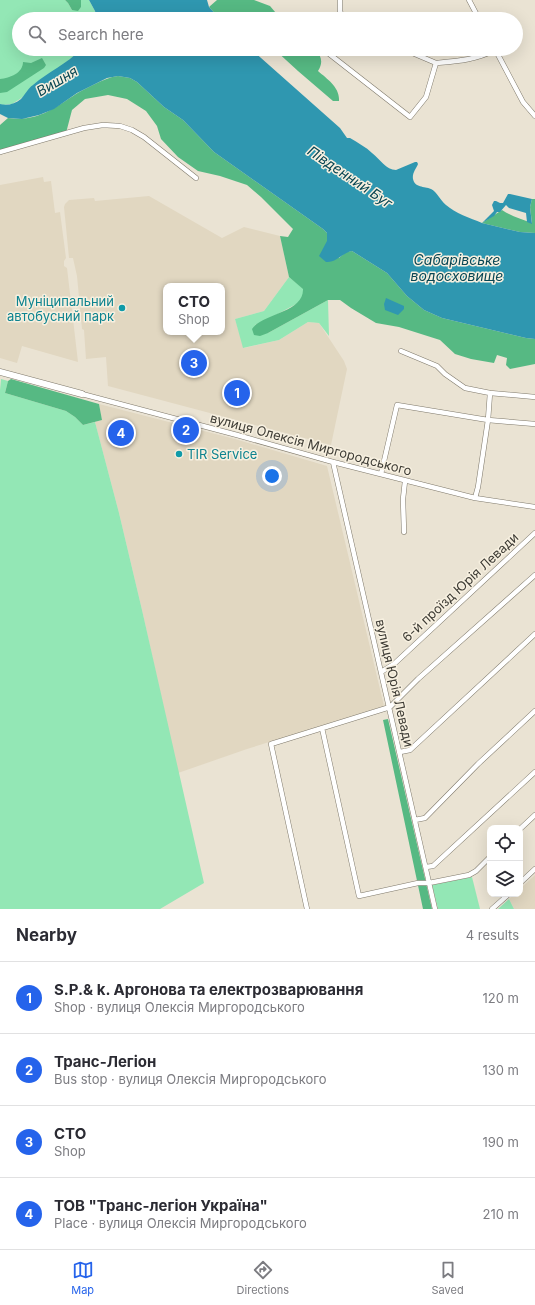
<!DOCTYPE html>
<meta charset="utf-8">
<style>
body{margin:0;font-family:Inter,sans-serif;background:#f2f2f3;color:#2b2b33}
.controls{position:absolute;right:12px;bottom:12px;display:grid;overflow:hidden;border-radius:8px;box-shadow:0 4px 16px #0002}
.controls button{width:36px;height:36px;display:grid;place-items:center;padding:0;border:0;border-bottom:1px solid #e1e1e2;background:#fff;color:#2b2b33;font:20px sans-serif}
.you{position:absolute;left:272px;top:476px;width:14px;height:14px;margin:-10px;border:3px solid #fff;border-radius:50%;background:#1a73e8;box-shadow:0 0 0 6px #1a73e833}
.badge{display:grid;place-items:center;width:26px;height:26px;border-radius:50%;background:#2563eb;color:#fff;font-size:13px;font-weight:700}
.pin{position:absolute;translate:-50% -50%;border:2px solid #fff;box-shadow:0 1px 4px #0006}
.popup{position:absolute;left:163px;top:283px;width:62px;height:52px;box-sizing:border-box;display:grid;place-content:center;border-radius:8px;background:#fff;filter:drop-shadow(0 1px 3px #0005);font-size:13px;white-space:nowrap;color:#7c7c81}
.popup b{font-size:15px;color:#2b2b33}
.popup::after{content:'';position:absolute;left:50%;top:100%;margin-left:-8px;border:8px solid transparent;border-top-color:#fff}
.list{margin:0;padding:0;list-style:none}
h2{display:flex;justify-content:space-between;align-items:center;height:52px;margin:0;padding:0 16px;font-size:17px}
h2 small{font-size:13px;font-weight:400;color:#7c7c81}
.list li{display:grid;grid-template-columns:26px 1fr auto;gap:12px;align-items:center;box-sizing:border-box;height:72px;padding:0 16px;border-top:1px solid #e1e1e2}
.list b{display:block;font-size:15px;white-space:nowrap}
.list p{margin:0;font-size:13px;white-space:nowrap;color:#7c7c81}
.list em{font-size:13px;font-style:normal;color:#7c7c81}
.icon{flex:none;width:22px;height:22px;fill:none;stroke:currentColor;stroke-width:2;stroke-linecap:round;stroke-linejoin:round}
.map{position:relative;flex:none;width:535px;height:909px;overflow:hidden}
.search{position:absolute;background:#fff;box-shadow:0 4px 16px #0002;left:12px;right:12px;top:12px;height:44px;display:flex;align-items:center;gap:10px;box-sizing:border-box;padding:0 14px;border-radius:22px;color:#7c7c81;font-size:15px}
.sheet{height:340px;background:#fff}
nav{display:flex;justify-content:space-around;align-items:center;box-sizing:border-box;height:56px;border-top:1px solid #e1e1e2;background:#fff;font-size:11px;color:#7c7c81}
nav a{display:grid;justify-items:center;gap:2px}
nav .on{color:#2563eb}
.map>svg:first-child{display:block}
.built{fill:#e1d7c1;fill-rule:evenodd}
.green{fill:#93e7b5}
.forest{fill:#56b983}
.water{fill:#2f97b0}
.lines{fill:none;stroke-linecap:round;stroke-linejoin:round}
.street-casing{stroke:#7f796b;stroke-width:5.5}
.secondary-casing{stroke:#7f796b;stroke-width:7}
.street{stroke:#fff;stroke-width:4.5}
.secondary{stroke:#fff;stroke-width:6}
.culture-dot{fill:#0f9aa8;stroke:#f7f0e0;stroke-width:1.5}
.labels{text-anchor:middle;stroke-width:3;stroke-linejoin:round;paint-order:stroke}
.culture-label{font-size:13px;fill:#0d838f;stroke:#f7f0e0;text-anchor:end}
.street-label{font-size:13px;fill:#3e3c35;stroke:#f7f0e0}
.water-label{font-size:14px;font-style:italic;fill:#084653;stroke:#f7f0e0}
</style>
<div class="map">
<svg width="535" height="909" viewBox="0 0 535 909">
<rect width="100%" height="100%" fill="#eae3d3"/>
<path class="built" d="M43,177L44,182L51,181L55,213L60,212L66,258L64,261V266L67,268L78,362L22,346L17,363L0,358V185Z
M149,196L222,238L244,227L280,236L289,277L264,311L235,319L244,348L279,340L308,322L319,323L344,361L347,369L331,445L108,386L106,357L86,359L84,330L82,329L77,276L73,258H69L64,207L65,204L69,200L94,198L95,201ZM166,286H222V332H166Z
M99,404L235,439L327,466L384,706L247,749L178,773L142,610L119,513L95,422L102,420Z
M535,875V909H514L509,899L514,894H520V889Z"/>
<path class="green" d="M0,0H65L68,3L72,10L81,7V0H89L95,11L97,19H19V49H81L71,59L20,99L12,104L3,105L0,104Z
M289,277L304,289L303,297L298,303L274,316L255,325L268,333L328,300L329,336L319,323L308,322L279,340L243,348L235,319L264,311Z
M1,379L8,381L5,393L66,411L75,417L83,425L95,422L119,513L142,610L204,883L160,909H0V390Z
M472,877L480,909H438L432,885Z
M509,899L514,909H498Z"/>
<path class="forest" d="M65,0H81V7L78,11L72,10L68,3Z
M217,0H254L270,6L281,19H220L209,7Z
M274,49L316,50C322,57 323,63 318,71C327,79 340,87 339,101H333L298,71Z
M42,58L46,65L44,68L7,92L0,93V79C10,78 23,73 23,62L31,63Z
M118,76L130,78L137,82L164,107L183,120L214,152L323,229L327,233V241L339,258L346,252L352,251L387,273L407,296L424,310L442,318L526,338L535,339V364L510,369L506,365L507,358L497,355L494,363L471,359L455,354L440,340L399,327L376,323L351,308L340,300H328L268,333L260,336L254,335L252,329C263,313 304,313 303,289L289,277L280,236L288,237L293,229L261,197L247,185L220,176L198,171L178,157L161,139L157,126L146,111L127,99L108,95L85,99L72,110L66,133L0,152V125L8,118C37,122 53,109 76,94C82,90 89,87 95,84C103,80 110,77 118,76Z
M532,199H535V233L520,232L482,223C489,219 495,214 502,210C511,216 521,219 532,223L530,207Z
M11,379L99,404L102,420L83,425L75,417L66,411L5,393L8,381Z
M388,719L432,909H423L383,720Z"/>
<path class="water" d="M89,0H207L209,7L220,19H97L95,11Z
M81,49H251L340,128L347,138H350C358,143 366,147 372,153C380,159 386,170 396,170L415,162H417L418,164C416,169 412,173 413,179C415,188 424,186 431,189C437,192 440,200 446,205C455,213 470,218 482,223L494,211L492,205L494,201H496L500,203H503L508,194H510L532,199L530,207L532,224L527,222L526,213L509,208L506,205L500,212H497L494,216L482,223L520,232L535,233V339L526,338L442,318L424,310L407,296L387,273L352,251C342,253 336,263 326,262L319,256L327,241V233L323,229L214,152L183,120L164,107L137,82L130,78L118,76L107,78L77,93L54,109L39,115L22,119L8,118L0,114V104C7,106 15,104 21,99C25,95 28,88 33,85C48,72 67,64 81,49Z
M386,298L404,306V309L398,315L385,310L384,304Z"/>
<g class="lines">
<g class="street-casing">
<path id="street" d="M340,0V11L343,19
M469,0L479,19
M403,49L436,63
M495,49L523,102L535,116
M328,53L410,117L426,97L436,63C459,61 475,60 495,50
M0,152L84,128L103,125L120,126L132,130L144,137L196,178
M401,351L437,366L445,374L465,388L490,393L535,397
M82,394L237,435L333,462L475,498L535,507
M333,462L435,909
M381,474L397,405L488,420L535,424
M475,498L478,487L488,420L490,393
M404,532L403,499L405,481
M381,672L394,664L535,533
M322,728L359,896L418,883H429L469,875L476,871L490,857
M400,752L410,750L535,634
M415,820L425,818L478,764L535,711
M520,829L535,815
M426,867L433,866L535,772
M520,883L535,869
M307,909L271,744L390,707L418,679L535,575
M492,909L509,894"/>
</g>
<g class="secondary-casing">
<path id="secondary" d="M0,372L82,394"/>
</g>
<use href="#street" class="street"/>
<use href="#secondary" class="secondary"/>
</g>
<g class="culture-dot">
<circle cx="122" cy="308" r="4"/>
<circle cx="179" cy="454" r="4"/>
</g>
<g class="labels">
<g class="culture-label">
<text x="114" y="306">Муніципальний<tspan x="114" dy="15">автобусний парк</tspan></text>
<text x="187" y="459" text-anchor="start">TIR Service</text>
</g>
<g class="street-label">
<text transform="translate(311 444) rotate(15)" y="5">вулиця Олексія Миргородського</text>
<text transform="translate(460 587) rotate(-43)" y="5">6-й проїзд Юрія Левади</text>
<text transform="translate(395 683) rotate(77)" y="5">вулиця Юрія Левади</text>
</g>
<g class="water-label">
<text transform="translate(57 81) rotate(-31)" y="5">Вишня</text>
<text transform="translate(350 177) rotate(34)" y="5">Південний Буг</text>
<text x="457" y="265">Сабарівське<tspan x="457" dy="16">водосховище</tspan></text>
</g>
</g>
</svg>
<div class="controls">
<button><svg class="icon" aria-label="locate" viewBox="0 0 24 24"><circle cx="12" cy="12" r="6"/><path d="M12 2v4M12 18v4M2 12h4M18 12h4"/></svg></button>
<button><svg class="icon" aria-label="layers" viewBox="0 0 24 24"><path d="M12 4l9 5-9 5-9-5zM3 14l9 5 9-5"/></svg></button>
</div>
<div class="you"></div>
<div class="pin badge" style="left:237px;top:393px">1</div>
<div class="pin badge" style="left:186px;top:430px">2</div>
<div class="pin badge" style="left:194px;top:363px">3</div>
<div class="popup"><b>СТО</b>Shop</div>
<div class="pin badge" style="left:121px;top:433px">4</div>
<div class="search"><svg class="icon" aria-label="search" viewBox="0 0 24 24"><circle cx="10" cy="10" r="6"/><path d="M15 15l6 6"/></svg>Search here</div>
</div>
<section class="sheet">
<h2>Nearby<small>4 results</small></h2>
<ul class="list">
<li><span class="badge">1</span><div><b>S.P.&amp; k. Аргонова та електрозварювання</b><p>Shop · вулиця Олексія Миргородського</p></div><em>120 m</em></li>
<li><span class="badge">2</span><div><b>Транс-Легіон</b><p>Bus stop · вулиця Олексія Миргородського</p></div><em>130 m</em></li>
<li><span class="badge">3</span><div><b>СТО</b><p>Shop</p></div><em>190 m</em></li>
<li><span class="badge">4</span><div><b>ТОВ &quot;Транс-легіон Україна&quot;</b><p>Place · вулиця Олексія Миргородського</p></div><em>210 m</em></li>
</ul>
</section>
<nav>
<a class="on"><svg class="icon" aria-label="map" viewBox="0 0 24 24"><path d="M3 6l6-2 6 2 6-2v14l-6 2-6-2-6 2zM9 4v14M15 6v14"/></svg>Map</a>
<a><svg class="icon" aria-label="directions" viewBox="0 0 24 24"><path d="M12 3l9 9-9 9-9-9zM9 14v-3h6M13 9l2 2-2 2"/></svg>Directions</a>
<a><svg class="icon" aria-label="saved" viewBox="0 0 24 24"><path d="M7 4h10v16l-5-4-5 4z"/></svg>Saved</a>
</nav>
